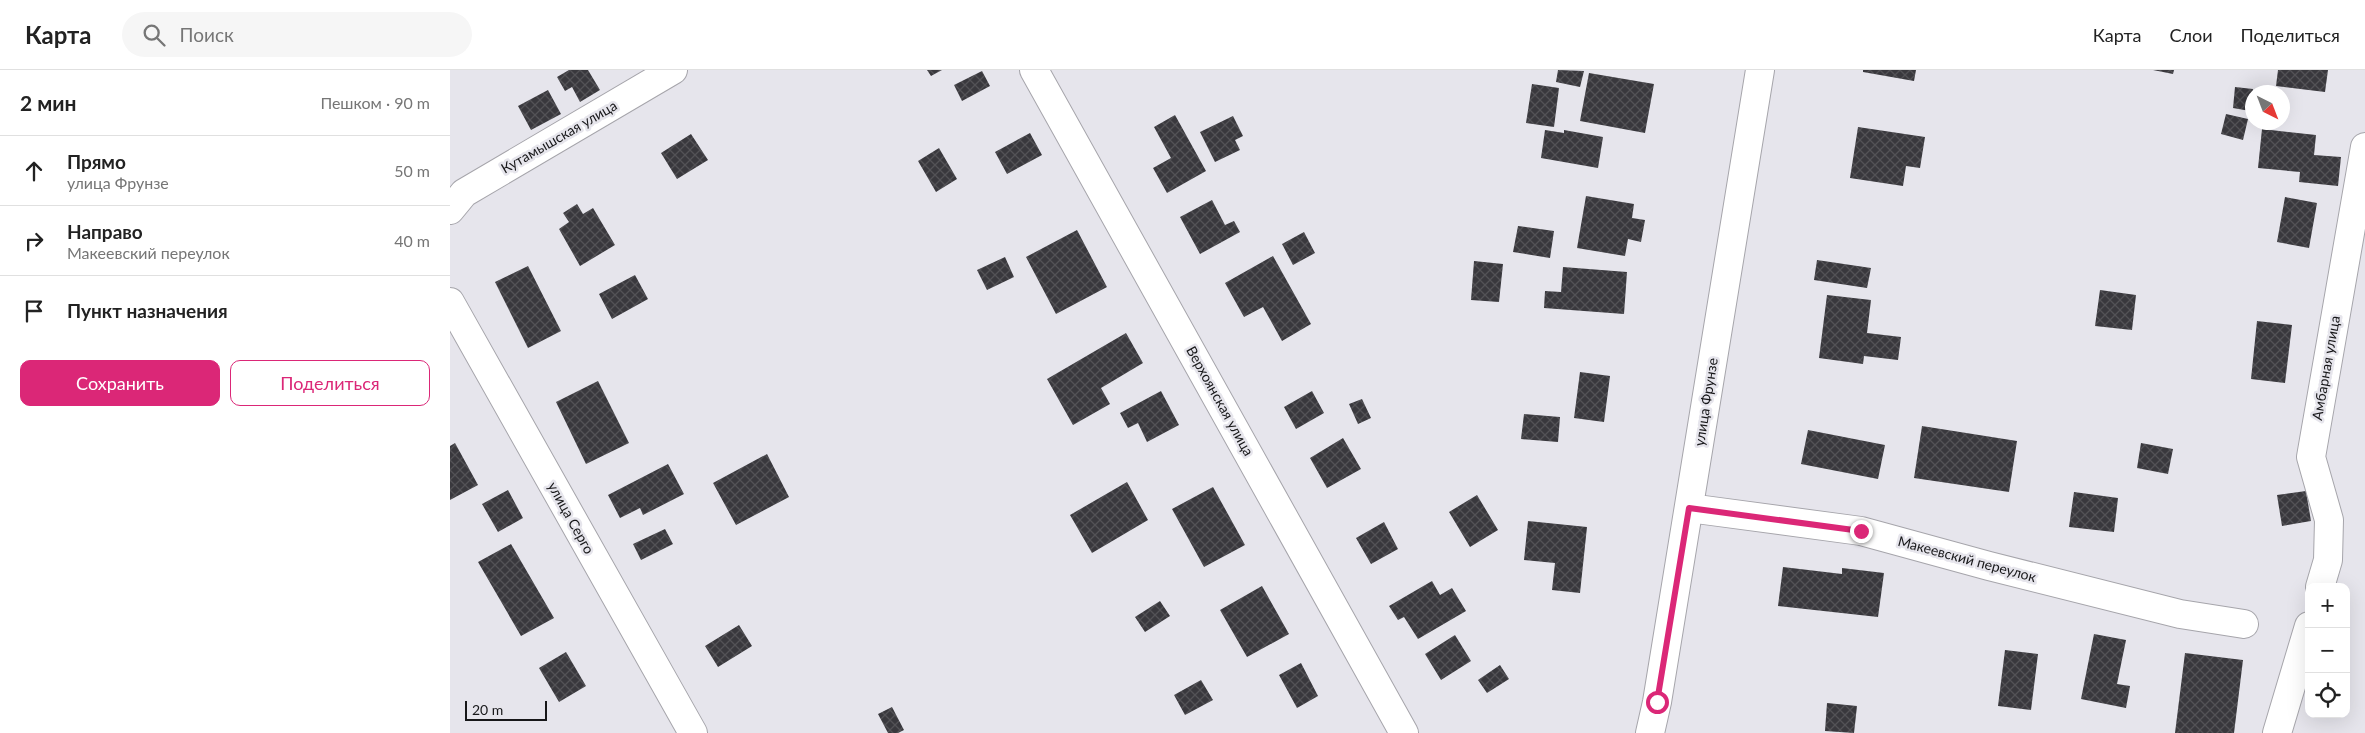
<!DOCTYPE html>
<html lang="ru">
<meta charset="utf-8">
<style>
body{margin:0;font-family:Lato,sans-serif;background:#f6f6f6;color:#222}
.controls{position:absolute;right:15px;bottom:15px;display:grid;overflow:hidden;border-radius:10px;box-shadow:0 5px 20px #0002}
.controls button{width:45px;height:45px;display:grid;place-items:center;padding:0;border:0;border-bottom:1px solid #e0e0e0;background:#fff;color:#222;font:25px sans-serif}
.compass{position:absolute;left:1795px;top:15px;width:45px;height:45px;border-radius:50%;background:#fff;box-shadow:0 5px 20px #0002;rotate:138deg}
.scale{position:absolute;left:15px;bottom:12px;width:82px;box-sizing:border-box;padding-left:5px;border:2px solid #171719;border-top:0;font-size:14px;line-height:18px;white-space:nowrap;color:#171719;-webkit-text-stroke:4px #e6e5ec;paint-order:stroke}
.stop{position:absolute;width:15px;height:15px;margin:-11px;border:4px solid #db2777;border-radius:50%;background:#fff}
.stop.end{background:#db2777;border-color:#fff;box-shadow:0 1px 5px #0008}
.list{margin:0;padding:0;list-style:none}
h2{display:flex;justify-content:space-between;align-items:center;height:65px;margin:0;padding:0 20px;font-size:21px}
h2 small{font-size:16px;font-weight:400;color:#767676}
.list li{display:grid;grid-template-columns:32px 1fr auto;gap:15px;align-items:center;box-sizing:border-box;height:70px;padding:0 20px;border-top:1px solid #e0e0e0}
.list b{display:block;font-size:19px;white-space:nowrap}
.list p{margin:0;font-size:16px;white-space:nowrap;color:#767676}
.list em{font-size:16px;font-style:normal;color:#767676}
.actions{display:flex;gap:10px;padding:15px 20px}
.actions a{flex:1;padding:11px 0;border:1px solid #db2777;border-radius:10px;text-align:center;font-size:18px;color:#db2777}
.actions .main{background:#db2777;color:#fff}
.icon{flex:none;width:28px;height:28px;fill:none;stroke:currentColor;stroke-width:2;stroke-linecap:round;stroke-linejoin:round}
.map{position:relative;flex:none;width:1915px;height:663px;overflow:hidden}
header{display:flex;align-items:center;gap:30px;box-sizing:border-box;height:70px;padding:0 25px;background:#fff;border-bottom:1px solid #e0e0e0}
header strong{font-size:24px}
nav{display:flex;gap:28px;margin-inline-start:auto;font-size:18px}
.search{width:350px;height:45px;background:#f6f6f6;display:flex;align-items:center;gap:12px;box-sizing:border-box;padding:0 18px;border-radius:28px;color:#767676;font-size:19px}
main{display:flex}
aside{flex:1;background:#fff}
.map>svg:first-child{display:block}
.building{fill:url(#building-cross-hatch)}
.lines{fill:none;stroke-linecap:round;stroke-linejoin:round}
.minor-casing{stroke:#a6a5ab;stroke-width:30}
.minor{stroke:#fff;stroke-width:28}
.route{stroke:#db2777;stroke-width:6}
.labels{text-anchor:middle;stroke-width:5;stroke-linejoin:round;paint-order:stroke}
.street-label{font-size:14px;fill:#171719;stroke:#e6e5ec}
</style>
<header>
<strong>Карта</strong>
<div class="search"><svg class="icon" aria-label="search" viewBox="0 0 24 24"><circle cx="10" cy="10" r="6"/><path d="M15 15l6 6"/></svg>Поиск</div>
<nav><a>Карта</a><a>Слои</a><a>Поделиться</a></nav>
</header>
<main>
<aside>
<h2>2 мин<small>Пешком · 90 m</small></h2>
<ul class="list">
<li><svg class="icon" aria-label="ahead" viewBox="0 0 24 24"><path d="M12 20V5M6 11l6-6 6 6"/></svg><div><b>Прямо</b><p>улица Фрунзе</p></div><em>50 m</em></li>
<li><svg class="icon" aria-label="right" viewBox="0 0 24 24"><path d="M7 20v-9h11M14 6l5 5-5 5"/></svg><div><b>Направо</b><p>Макеевский переулок</p></div><em>40 m</em></li>
<li><svg class="icon" aria-label="arrive" viewBox="0 0 24 24"><path d="M6 21V4h12l-3 4 3 4H6"/></svg><div><b>Пункт назначения</b></div></li>
</ul>
<div class="actions"><a class="main">Сохранить</a><a>Поделиться</a></div>
</aside>
<div class="map">
<svg width="1915" height="663" viewBox="0 0 1915 663">
<defs>
<pattern id="building-cross-hatch" width="8" height="8" patternUnits="userSpaceOnUse" patternTransform="scale(1.25)"><rect width="8" height="8" fill="#39383d"/><path d="M0 0l8 8M0 8l8-8" fill="none" stroke="#535256"/></pattern>
</defs>
<rect width="100%" height="100%" fill="#e6e5ec"/>
<path class="building" d="M119,0H138L150,20L130,32L122,17L115,21L107,7Z
M477,0H492L481,6Z
M1108,0L1134,1L1130,17L1106,12Z
M1413,0H1466L1464,11L1413,2Z
M1703,0H1724L1723,4Z
M1828,0H1878L1875,22L1826,16Z
M532,1L540,16L512,31L504,15Z
M1139,3L1204,14L1195,63L1130,51Z
M1082,14L1109,18L1104,57L1076,53Z
M1785,17L1803,19L1800,41L1783,38Z
M98,20L111,44L81,60L68,36Z
M1776,44L1798,49L1793,70L1771,64Z
M725,45L756,101L717,123L703,98L721,88L704,57Z
M783,46L793,66L785,70L790,80L765,92L750,62Z
M1408,57L1475,67L1470,98L1456,96L1453,116L1400,108Z
M1812,59L1866,65L1864,85L1891,87L1888,116L1849,112L1850,102L1808,98Z
M1095,60L1114,63V60L1153,67L1148,98L1091,88Z
M580,63L592,85L557,104L545,82Z
M241,64L258,90L227,109L211,83Z
M489,78L507,109L486,122L468,91Z
M1136,126L1184,134L1182,148L1195,150L1191,172L1178,169L1175,186L1127,178Z
M1835,127L1867,133L1859,178L1827,172Z
M762,130L775,155L784,151L790,162L750,184L730,147Z
M127,134L133,144L143,138L165,175L130,196L109,159L119,152L113,143Z
M1068,156L1104,161L1100,188L1063,182Z
M627,160L657,217L606,244L576,187Z
M854,162L865,183L843,195L832,174Z
M823,186L861,254L832,271L813,237L794,247L775,213Z
M555,187L564,207L537,220L527,200Z
M1367,190L1421,198L1417,218L1364,210Z
M1024,191L1053,194L1049,232L1021,230Z
M78,196L111,261L78,278L45,212Z
M1113,197L1177,202L1174,244L1094,238L1095,221L1111,222Z
M185,205L198,229L162,249L149,224Z
M1650,220L1686,225L1682,260L1645,256Z
M1377,225L1421,230L1417,263L1451,267L1448,290L1414,286L1413,294L1369,288Z
M1807,251L1842,255L1835,313L1801,309Z
M676,263L693,293L651,318L660,334L623,355L597,309Z
M1130,302L1160,306L1154,352L1124,348Z
M148,311L179,373L136,394L106,332Z
M711,321L729,355L697,372L688,353L678,358L670,343Z
M862,321L874,343L846,359L834,337Z
M912,329L921,348L908,354L899,334Z
M1074,344L1110,347L1108,372L1071,369Z
M1472,356L1567,371L1559,422L1464,408Z
M1358,360L1435,375L1428,409L1351,394Z
M893,368L911,399L877,418L860,388Z
M5,373L28,415L0,430V376Z
M1691,373L1723,379L1718,404L1687,398Z
M317,384L339,427L286,455L263,413Z
M218,394L234,424L193,445L190,438L170,448L158,425Z
M677,412L698,450L642,483L620,445Z
M763,417L795,475L754,497L722,439Z
M58,420L73,448L48,462L32,434Z
M1856,421L1861,451L1832,456L1827,425Z
M1624,422L1668,428L1664,462L1619,457Z
M1027,425L1048,460L1020,477L999,442Z
M1078,451L1137,457L1130,523L1102,520L1105,493L1074,490Z
M934,452L948,479L921,494L906,468Z
M215,459L223,474L191,490L183,474Z
M61,474L104,548L71,566L28,492Z
M1333,497L1392,504V498L1434,503L1428,547L1328,536Z
M982,511L990,525L1002,518L1016,541L968,569L954,547L948,550L939,536Z
M812,516L839,564L797,587L770,540Z
M710,531L720,546L695,562L685,547Z
M289,555L302,576L268,597L255,576Z
M1644,564L1676,570L1667,614L1680,616L1676,638L1631,629Z
M1005,565L1021,591L991,610L975,584Z
M1555,580L1588,584L1581,640L1548,636Z
M116,582L136,616L109,632L89,598Z
M1735,583L1793,590L1784,663H1725Z
M851,593L868,626L847,638L829,605Z
M1050,595L1059,609L1037,623L1028,610Z
M751,610L763,630L735,645L724,625Z
M1377,633L1407,636L1404,663L1375,661Z
M442,637L454,660L448,663H438L428,644Z"/>
<g class="lines">
<g class="minor-casing">
<path id="minor" d="M584,0L954,663
M0,140L14,123L223,0
M0,232L243,663
M1239,438L1411,461L1539,496L1730,544L1794,554
M1870,517L1878,490L1879,450L1861,387L1915,77
M1200,663L1207,632L1310,0
M1827,663L1859,556"/>
</g>
<use href="#minor" class="minor"/>
</g>
<g class="lines">
<path class="route" d="M1207,632L1239,438L1411,461"/>
</g>
<g class="labels">
<g class="street-label">
<text transform="translate(109 67) rotate(-30)" y="5">Кутамышская улица</text>
<text transform="translate(1876 298) rotate(-80)" y="5">Амбарная улица</text>
<text transform="translate(770 331) rotate(61)" y="5">Верхоянская улица</text>
<text transform="translate(1256 332) rotate(-81)" y="5">улица Фрунзе</text>
<text transform="translate(121 448) rotate(61)" y="5">улица Серго</text>
<text transform="translate(1517 489) rotate(15)" y="5">Макеевский переулок</text>
</g>
</g>
</svg>
<div class="controls">
<button>+</button>
<button>−</button>
<button><svg class="icon" aria-label="locate" viewBox="0 0 24 24"><circle cx="12" cy="12" r="6"/><path d="M12 2v4M12 18v4M2 12h4M18 12h4"/></svg></button>
</div>
<svg class="compass" viewBox="-18 -18 36 36"><path d="M0-13l5 13h-10z" fill="#e53935"/><path d="M0 13l5-13h-10z" fill="#767676"/></svg>
<div class="scale">20 m</div>
<div class="stop" style="left:1207px;top:632px"></div>
<div class="stop end" style="left:1411px;top:461px"></div>
</div>
</main>
